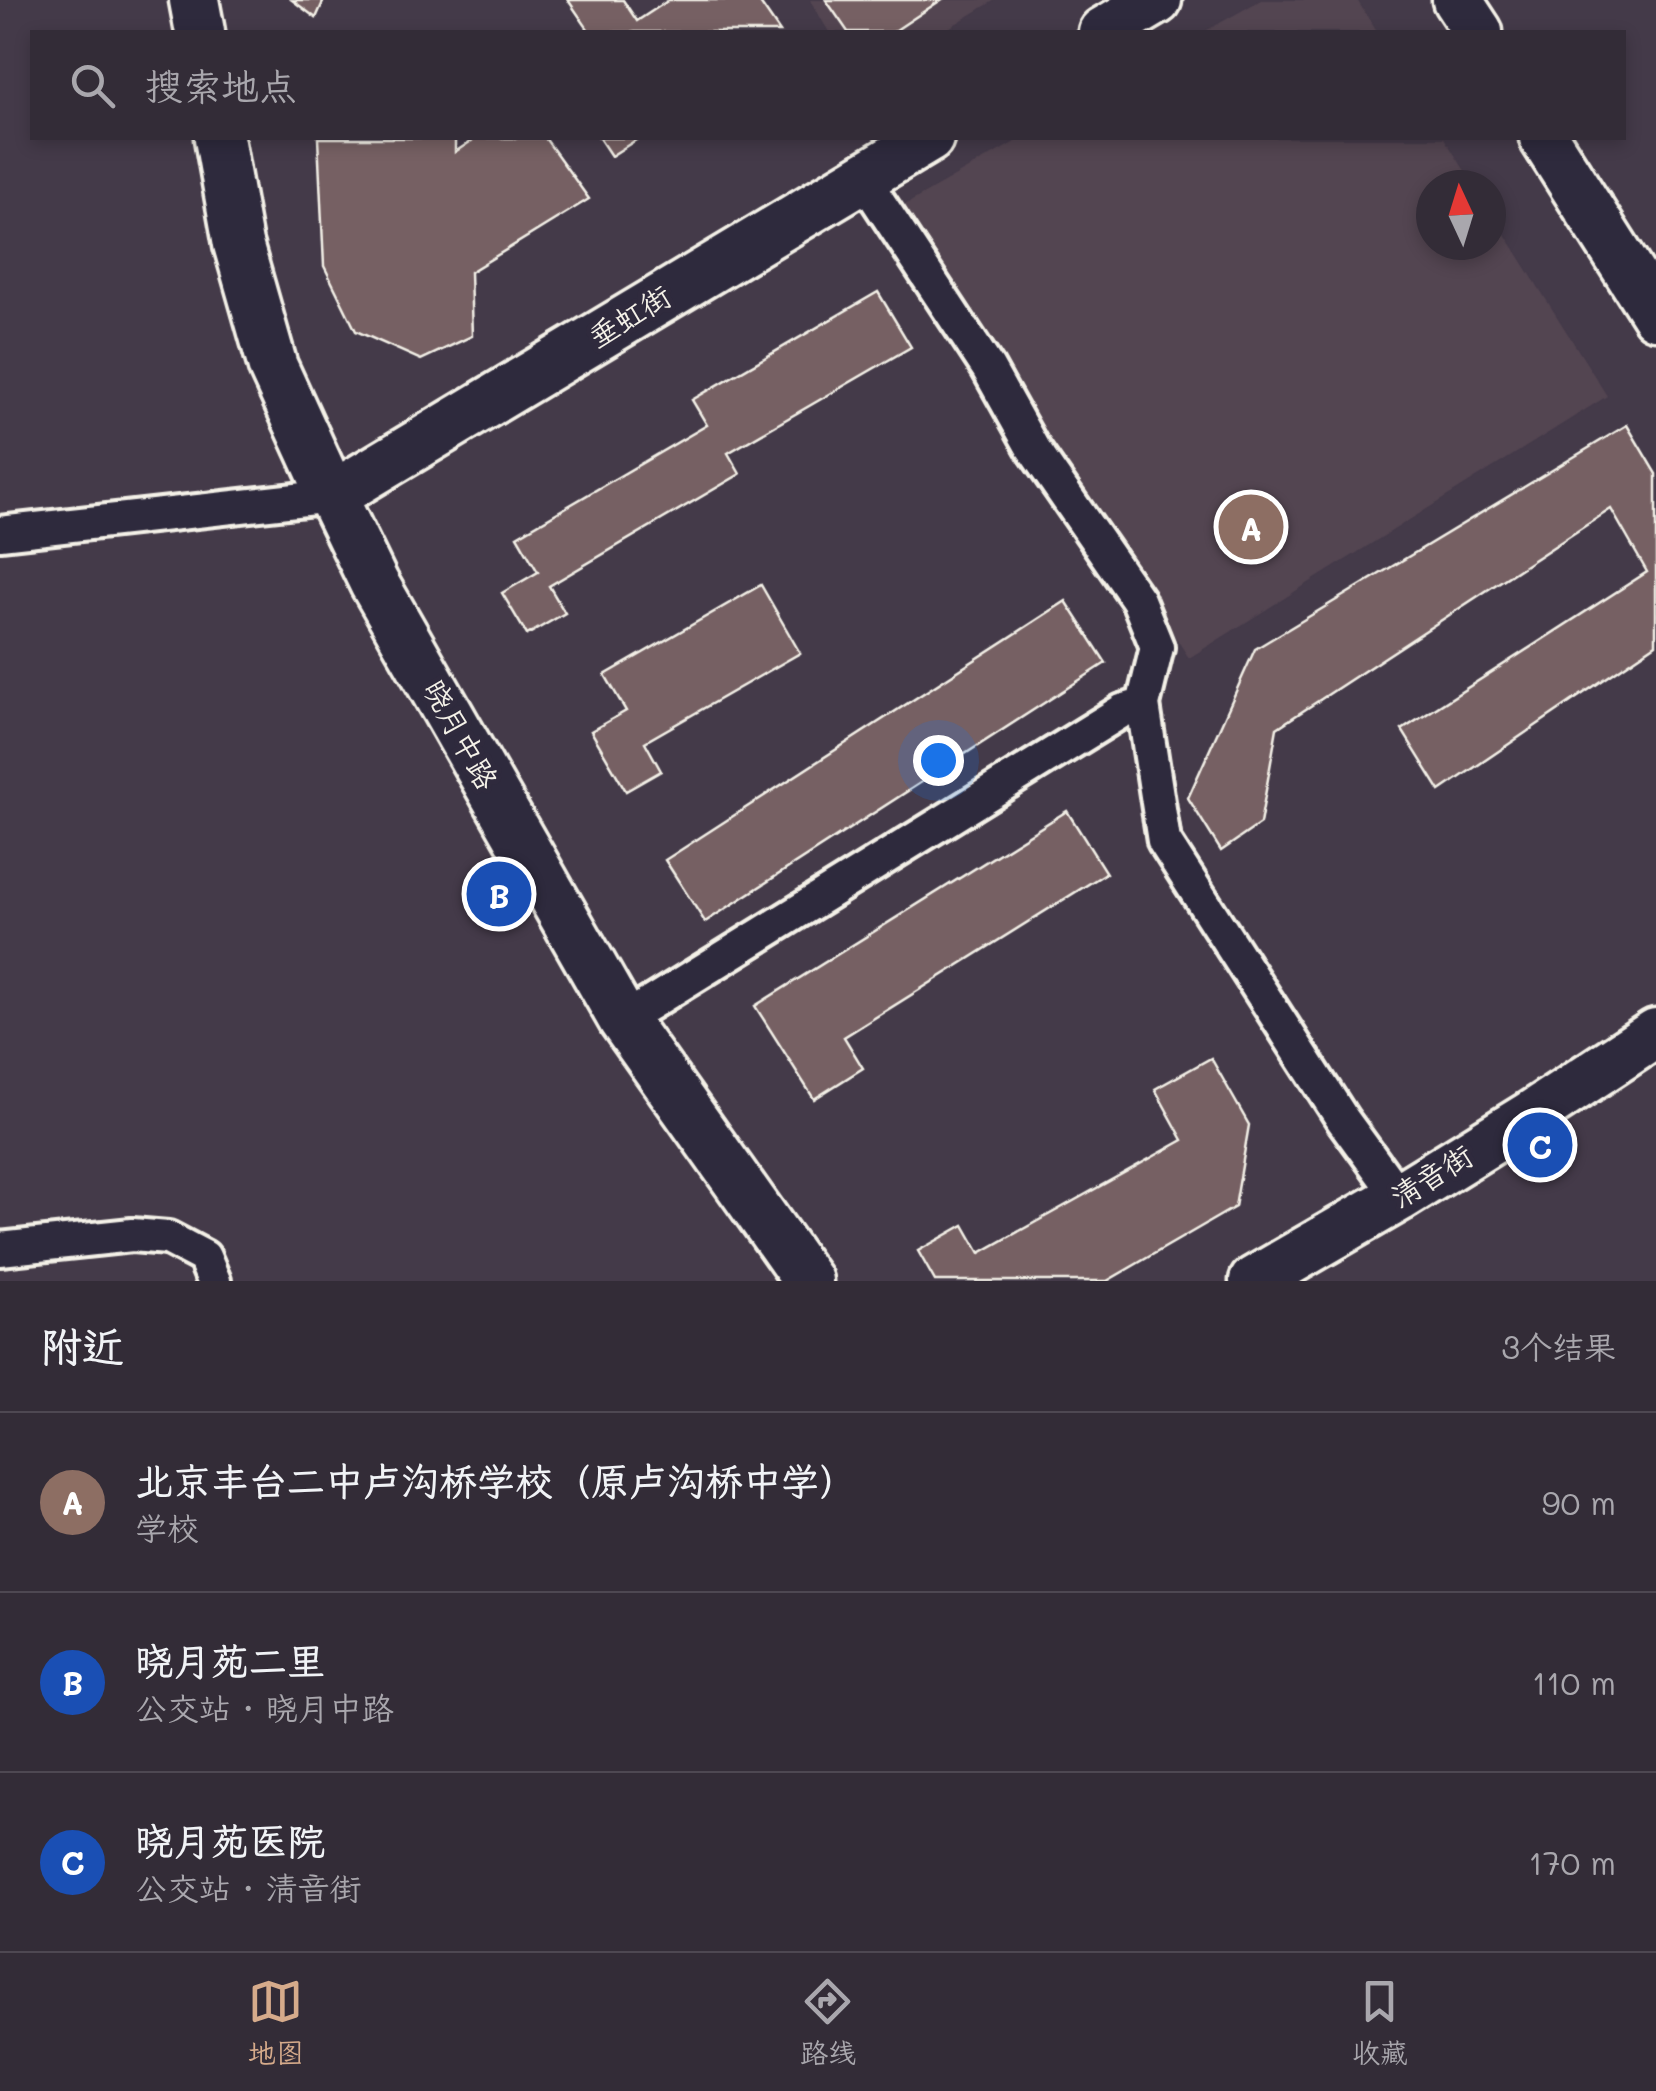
<!DOCTYPE html>
<html lang="zh">
<meta charset="utf-8">
<style>
body{margin:0;font-family:Mali,"LXGW WenKai TC",sans-serif;background:#3e3842;color:#f1f3f6}
.compass{position:absolute;left:1416px;top:170px;width:90px;height:90px;border-radius:50%;background:#332c37;box-shadow:0 5px 15px #0003;rotate:356deg}
.you{position:absolute;left:938px;top:760px;width:35px;height:35px;margin:-25px;border:8px solid #fff;border-radius:50%;background:#1a73e8;box-shadow:0 0 0 15px #1a73e833}
.badge{display:grid;place-items:center;width:65px;height:65px;border-radius:50%;background:#d6ab8b;color:#fff;font-size:32px;font-weight:700}
.pin{position:absolute;translate:-50% -50%;border:5px solid #fff;box-shadow:0 2px 10px #0006}
.list{margin:0;padding:0;list-style:none}
h2{display:flex;justify-content:space-between;align-items:center;height:130px;margin:0;padding:0 40px;font-size:42px}
h2 small{font-size:32px;font-weight:400;color:#a9a7ad}
.list li{display:grid;grid-template-columns:65px 1fr auto;gap:30px;align-items:center;box-sizing:border-box;height:180px;padding:0 40px;border-top:2px solid #4e4852}
.list b{display:block;font-size:38px;white-space:nowrap}
.list p{margin:0;font-size:32px;white-space:nowrap;color:#a9a7ad}
.list em{font-size:32px;font-style:normal;color:#a9a7ad}
.icon{flex:none;width:55px;height:55px;fill:none;stroke:currentColor;stroke-width:2;stroke-linecap:round;stroke-linejoin:round}
.map{position:relative;flex:none;width:1656px;height:1281px;overflow:hidden}
.search{position:absolute;background:#332c37;box-shadow:0 5px 15px #0003;left:30px;right:30px;top:30px;height:110px;display:flex;align-items:center;gap:25px;box-sizing:border-box;padding:0 35px;border-radius:0px;color:#a9a7ad;font-size:38px}
.sheet{height:670px;background:#332c37}
nav{display:flex;justify-content:space-around;align-items:center;box-sizing:border-box;height:140px;border-top:2px solid #4e4852;background:#332c37;font-size:28px;color:#a9a7ad}
nav a{display:grid;justify-items:center;gap:5px}
nav .on{color:#d6ab8b}
.map>svg:first-child{display:block}
.built{fill:#534551}
.building{fill:#766064;stroke:#f4f1e8;stroke-width:2.5}
.lines{fill:none;stroke-linecap:round;stroke-linejoin:round}
.street-casing{stroke:#f4f1e8;stroke-width:40}
.secondary-casing{stroke:#f4f1e8;stroke-width:55}
.street{stroke:#2f2a3d;stroke-width:32}
.secondary{stroke:#2f2a3d;stroke-width:48}
.labels{text-anchor:middle;stroke-width:10;stroke-linejoin:round;paint-order:stroke}
.street-label{font-size:30px;fill:#f4f1e8;stroke:#2f2a3d}
</style>
<div class="map">
<svg width="1656" height="1281" viewBox="0 0 1656 1281">
<rect width="100%" height="100%" fill="#443a49"/>
<filter id="ink" filterUnits="userSpaceOnUse"><feTurbulence type="fractalNoise" baseFrequency=".01" numOctaves="2"/><feDisplacementMap in="SourceGraphic" scale="20" xChannelSelector="R" yChannelSelector="G"/><feConvolveMatrix kernelMatrix="1 2 1 2 8 2 1 2 1" color-interpolation-filters="sRGB"/></filter>
<g filter="url(#ink)">
<path class="built" d="M810,0H995L942,32H829Z
M1261,0H1357L1377,32H1204Z
M1022,138H1444L1474,185H1431V245H1491V212L1607,396L1189,658L898,209Z"/>
<path class="building" d="M292,0H324L316,18Z
M568,0H623L637,21L669,0H758L780,32H590Z
M826,0H941L893,32H848Z
M318,138H455V152L476,138H545L589,199L470,272L472,336L421,360L356,331L324,266Z
M599,138H639L611,156Z
M878,292L911,347L728,453L740,474L549,586L565,613L527,635L502,593L538,572L517,536L707,425L692,400Z
M1627,425L1656,474V644L1440,791L1402,730L1647,572L1611,509L1277,728L1260,824L1221,851L1188,798L1255,649Z
M761,585L800,653L645,742L661,771L626,791L591,731L626,711L605,675Z
M1066,601L1106,663L705,922L665,860Z
M1067,811L1106,873L844,1037L863,1068L814,1099L755,1006Z
M1211,1058L1249,1125L1235,1207L1107,1281H935L918,1251L964,1225L980,1253L1183,1140L1155,1089Z"/>
<g class="lines">
<g class="street-casing">
<path id="street" d="M863,178L988,368L1032,447L1138,600L1157,647L1143,705L1164,841L1343,1120L1399,1197
M0,533L332,496
M623,1020L1122,711L1143,705
M0,1249L132,1235L168,1238L204,1257L214,1281"/>
</g>
<g class="secondary-casing">
<path id="secondary" d="M194,0L200,32
M1457,0L1478,32
M1103,32L1157,0
M219,138L238,244L273,367L332,496L374,583L623,1020L808,1281
M1544,138L1656,315
M332,496L929,138
M1254,1281L1399,1197L1527,1118L1656,1033"/>
</g>
<use href="#street" class="street"/>
<use href="#secondary" class="secondary"/>
</g>
</g>
<g class="labels">
<g class="street-label">
<text transform="translate(630 317) rotate(-31)" y="10">垂虹街</text>
<text transform="translate(460 735) rotate(61)" y="10">晓月中路</text>
<text transform="translate(1432 1177) rotate(-32)" y="10">清音街</text>
</g>
</g>
</svg>
<svg class="compass" viewBox="-18 -18 36 36"><path d="M0-13l5 13h-10z" fill="#e53935"/><path d="M0 13l5-13h-10z" fill="#a9a7ad"/></svg>
<div class="you"></div>
<div class="pin badge" style="left:1251px;top:527px;background:#8d6e63">A</div>
<div class="pin badge" style="left:499px;top:894px;background:#1a4fb4">B</div>
<div class="pin badge" style="left:1540px;top:1145px;background:#1a4fb4">C</div>
<div class="search"><svg class="icon" aria-label="search" viewBox="0 0 24 24"><circle cx="10" cy="10" r="6"/><path d="M15 15l6 6"/></svg>搜索地点</div>
</div>
<section class="sheet">
<h2>附近<small>3个结果</small></h2>
<ul class="list">
<li><span class="badge" style="background:#8d6e63">A</span><div><b>北京丰台二中卢沟桥学校（原卢沟桥中学）</b><p>学校</p></div><em>90 m</em></li>
<li><span class="badge" style="background:#1a4fb4">B</span><div><b>晓月苑二里</b><p>公交站 · 晓月中路</p></div><em>110 m</em></li>
<li><span class="badge" style="background:#1a4fb4">C</span><div><b>晓月苑医院</b><p>公交站 · 清音街</p></div><em>170 m</em></li>
</ul>
</section>
<nav>
<a class="on"><svg class="icon" aria-label="map" viewBox="0 0 24 24"><path d="M3 6l6-2 6 2 6-2v14l-6 2-6-2-6 2zM9 4v14M15 6v14"/></svg>地图</a>
<a><svg class="icon" aria-label="directions" viewBox="0 0 24 24"><path d="M12 3l9 9-9 9-9-9zM9 14v-3h6M13 9l2 2-2 2"/></svg>路线</a>
<a><svg class="icon" aria-label="saved" viewBox="0 0 24 24"><path d="M7 4h10v16l-5-4-5 4z"/></svg>收藏</a>
</nav>
